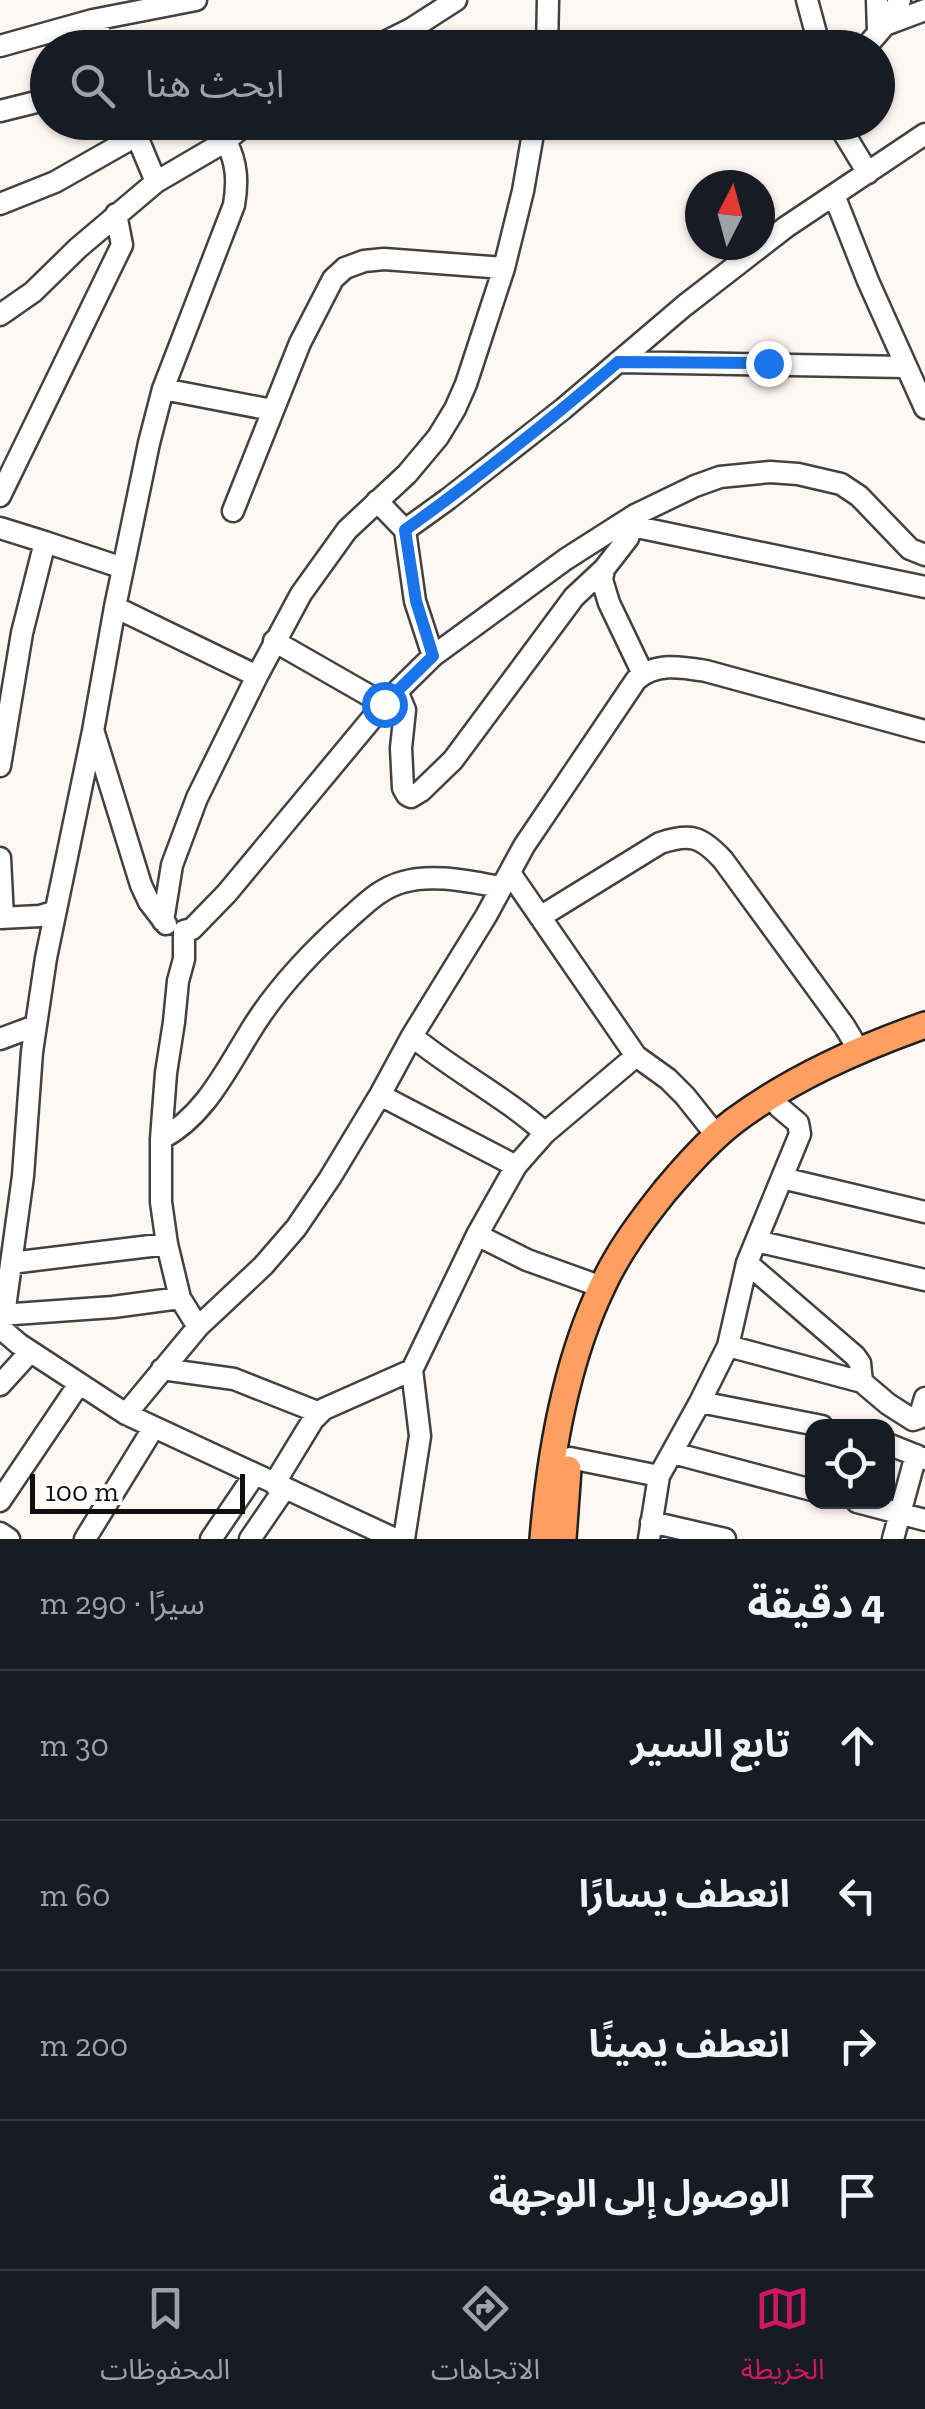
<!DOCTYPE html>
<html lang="ar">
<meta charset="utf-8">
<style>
body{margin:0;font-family:"Zilla Slab","Noto Sans Arabic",serif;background:#20242c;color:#f1f3f6;direction:rtl}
.controls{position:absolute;right:30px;bottom:30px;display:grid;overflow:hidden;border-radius:20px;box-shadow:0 2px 8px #0004}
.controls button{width:90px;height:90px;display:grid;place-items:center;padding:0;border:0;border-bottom:2px solid #363941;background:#171b24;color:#f1f3f6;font:50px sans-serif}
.compass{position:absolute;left:685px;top:170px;width:90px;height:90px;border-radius:50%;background:#171b24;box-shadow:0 2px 8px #0004;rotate:6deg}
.scale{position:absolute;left:30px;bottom:25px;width:215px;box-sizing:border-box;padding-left:10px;border:5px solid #0f0f0f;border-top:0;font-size:28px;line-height:35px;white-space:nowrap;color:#0f0f0f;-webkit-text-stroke:8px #fff;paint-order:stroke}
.stop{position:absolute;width:30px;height:30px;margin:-22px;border:8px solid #1a73e8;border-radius:50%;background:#fff}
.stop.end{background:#1a73e8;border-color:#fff;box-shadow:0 2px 10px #0008}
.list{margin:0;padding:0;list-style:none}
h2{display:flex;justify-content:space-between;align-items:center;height:130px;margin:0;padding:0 40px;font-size:42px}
h2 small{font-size:32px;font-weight:400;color:#9ea1a6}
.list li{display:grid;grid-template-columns:65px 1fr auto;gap:30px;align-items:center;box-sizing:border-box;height:150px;padding:0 40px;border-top:2px solid #363941}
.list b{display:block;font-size:38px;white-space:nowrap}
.list em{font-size:32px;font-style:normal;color:#9ea1a6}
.icon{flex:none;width:55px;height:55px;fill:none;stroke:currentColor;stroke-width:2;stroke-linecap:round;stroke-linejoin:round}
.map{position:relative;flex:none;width:925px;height:1539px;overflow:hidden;direction:ltr}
.search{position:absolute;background:#171b24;box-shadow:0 2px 8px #0004;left:30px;right:30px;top:30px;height:110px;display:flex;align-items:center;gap:25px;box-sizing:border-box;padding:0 35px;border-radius:55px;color:#9ea1a6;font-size:38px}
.sheet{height:730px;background:#171b24}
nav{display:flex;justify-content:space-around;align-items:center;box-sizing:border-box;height:140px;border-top:2px solid #363941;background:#171b24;font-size:28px;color:#9ea1a6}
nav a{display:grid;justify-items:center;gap:5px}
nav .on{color:#ce1864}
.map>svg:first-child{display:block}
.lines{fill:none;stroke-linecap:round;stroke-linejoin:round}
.minor-casing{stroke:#424242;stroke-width:25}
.major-casing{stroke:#202020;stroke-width:30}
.minor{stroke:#fff;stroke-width:20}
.major{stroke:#ff9e61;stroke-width:25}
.route{stroke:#1a73e8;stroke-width:12}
</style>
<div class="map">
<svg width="925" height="1539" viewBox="0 0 925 1539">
<rect width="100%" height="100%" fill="#fff7f1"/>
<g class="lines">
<g class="minor-casing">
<path id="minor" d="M807,0L820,48
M877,0L878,33
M93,20L108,48
M885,25L925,10
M0,46L93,20L196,0
M373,48L411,29L456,0
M547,48L548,0
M865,48L885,25L900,0
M0,111L48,99
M131,122L156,182
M837,122L868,173
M834,195L868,281L925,408
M0,204L55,182L136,136
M0,315L33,292L78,248L156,182L226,141L248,122
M618,362L905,367
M163,389L272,410
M0,496L122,245L116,214
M377,501L405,530L415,601L433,656
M233,511L300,343L333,279L345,268L364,261L384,259L504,268
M635,515L628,538L604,569L602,580L609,603L643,674
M632,526L925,587
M0,528L45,542L22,633L0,766
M405,530L448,499L563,409L684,306L786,227L925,134
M45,542L123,568
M115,607L257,676
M274,641L384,704
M397,691L405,710L401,748L403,788L407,795L411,797L421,791L453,760L574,597L604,569
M94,733L141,885L149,902L166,924
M0,858L3,918
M510,873L636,1056L668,1079L685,1096L716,1135
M540,917L660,843C690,833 701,836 723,860L845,1027L858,1049
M0,918L40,916L53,912
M163,921L172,865L197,798L257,676L301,594L347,530L407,474L438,437L455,409L466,384L504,268L523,191L535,122
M412,1036C454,1071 504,1096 545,1133
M0,1039L35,1026
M380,1095L516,1166
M779,1107L798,1123L800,1134L756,1241L925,1280
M161,1139C203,1117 224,1074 248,1035C274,991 309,954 347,920C364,905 380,888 403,882C434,873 470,882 501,887
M782,1178L925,1212
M477,1235L527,1260L602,1287
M11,1263L167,1244
M747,1263L855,1356L860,1363L862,1382
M0,1315L113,1307L180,1298
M4,1315L23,1176L32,1052L46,958L93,731L115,607L149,443L163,389L234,205C238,181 237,163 226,141
M198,1327L180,1298L167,1244L161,1202V1139L166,1073L174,1022L178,981L184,959V931L192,929L227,893L384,704L433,656L566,559L635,515L695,486L720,477L770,472L798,474L841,484L859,496L910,549L925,555
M0,1328L19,1344L126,1414L395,1539
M728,1346L862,1382L888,1404L913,1420L919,1418L925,1398
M162,1369L234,1379L320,1413
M0,1385L30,1352
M700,1402L728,1346L747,1263L756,1241
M126,1414L198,1327L263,1266L296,1228L330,1178L380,1095L412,1036L486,916L524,846L636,680C655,662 682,667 706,671L925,731
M888,1444L925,1459
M673,1453L812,1490
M570,1458L659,1476L649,1539
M659,1476L700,1402L822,1426
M274,1484L313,1420L324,1409L412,1370
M0,1501L79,1384
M857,1502L925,1520
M651,1522L725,1539
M0,1533L9,1539
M85,1539L154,1427
M211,1539L255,1474
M250,1539L285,1488
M404,1539L420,1436L412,1370L477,1235L516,1166L545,1133L636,1056
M893,1539L916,1455"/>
</g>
<g class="major-casing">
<path id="major" d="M543,1539C550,1454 565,1364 602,1287C618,1252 641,1221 665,1191C686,1166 708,1141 734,1121C792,1078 858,1049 925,1025
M563,1539L568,1469"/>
</g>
<use href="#minor" class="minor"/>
<use href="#major" class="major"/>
</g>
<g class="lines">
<path class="route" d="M384,704L433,656L416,601L405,530C479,477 549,421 618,362L768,363"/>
</g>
</svg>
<div class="controls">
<button><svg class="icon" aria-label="locate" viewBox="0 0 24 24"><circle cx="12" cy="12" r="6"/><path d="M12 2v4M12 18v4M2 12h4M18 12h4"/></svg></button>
</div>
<svg class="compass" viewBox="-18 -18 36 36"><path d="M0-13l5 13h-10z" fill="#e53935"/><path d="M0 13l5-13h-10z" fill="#9ea1a6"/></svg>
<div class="scale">100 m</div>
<div class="stop" style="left:384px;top:704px"></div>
<div class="stop end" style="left:768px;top:363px"></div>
<div class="search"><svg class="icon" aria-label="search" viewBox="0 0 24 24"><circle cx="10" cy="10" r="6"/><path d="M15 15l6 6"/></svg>ابحث هنا</div>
</div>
<section class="sheet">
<h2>4 دقيقة<small>سيرًا · 290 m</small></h2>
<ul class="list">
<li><svg class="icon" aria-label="ahead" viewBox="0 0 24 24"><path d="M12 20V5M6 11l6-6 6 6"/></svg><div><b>تابع السير</b></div><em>30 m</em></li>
<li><svg class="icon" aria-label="left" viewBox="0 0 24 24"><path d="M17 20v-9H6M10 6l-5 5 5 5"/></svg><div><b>انعطف يسارًا</b></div><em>60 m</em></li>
<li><svg class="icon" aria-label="right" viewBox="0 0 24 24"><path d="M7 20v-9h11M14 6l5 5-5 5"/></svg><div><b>انعطف يمينًا</b></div><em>200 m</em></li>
<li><svg class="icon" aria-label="arrive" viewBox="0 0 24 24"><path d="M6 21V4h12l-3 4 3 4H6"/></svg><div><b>الوصول إلى الوجهة</b></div></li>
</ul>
</section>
<nav>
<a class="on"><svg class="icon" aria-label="map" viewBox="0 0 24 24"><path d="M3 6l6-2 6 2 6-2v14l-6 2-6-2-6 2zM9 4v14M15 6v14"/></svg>الخريطة</a>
<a><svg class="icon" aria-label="directions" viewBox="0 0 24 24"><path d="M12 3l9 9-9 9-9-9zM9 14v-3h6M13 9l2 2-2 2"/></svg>الاتجاهات</a>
<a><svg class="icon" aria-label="saved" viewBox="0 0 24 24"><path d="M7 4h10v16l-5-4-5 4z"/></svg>المحفوظات</a>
</nav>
